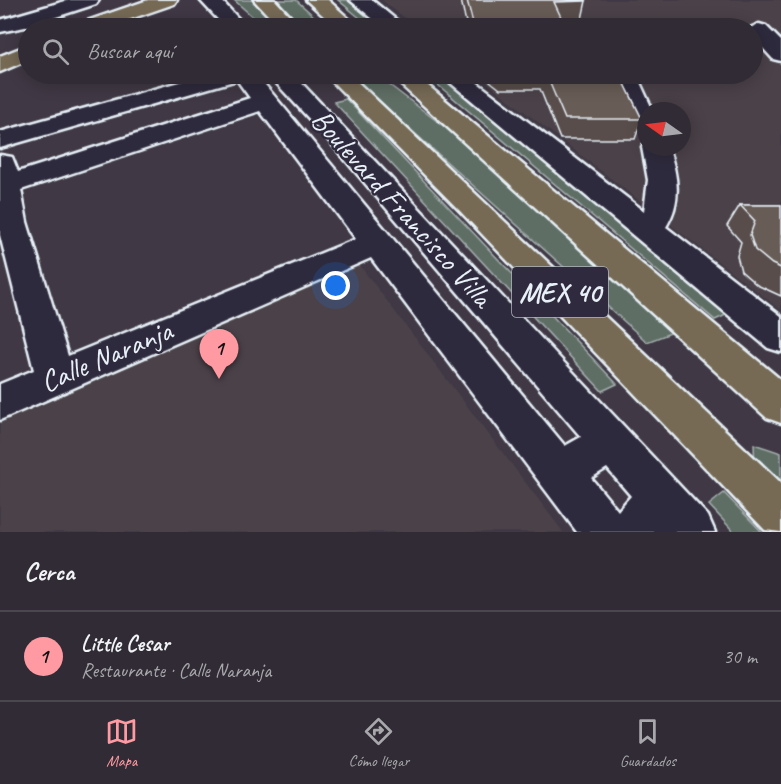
<!DOCTYPE html>
<html lang="es">
<meta charset="utf-8">
<style>
body{margin:0;font-family:Caveat,sans-serif;background:#3c3740;color:#f1f3f6}
.compass{position:absolute;left:637px;top:102px;width:54px;height:54px;border-radius:50%;background:#302b34;box-shadow:0 3px 15px #0003;rotate:284deg}
.you{position:absolute;left:336px;top:286px;width:21px;height:21px;margin:-15px;border:4px solid #fff;border-radius:50%;background:#1a73e8;box-shadow:0 0 0 9px #1a73e833}
.badge{display:grid;place-items:center;width:39px;height:39px;border-radius:50%;background:#ff9aa2;color:#111;font-size:20px;font-weight:700}
.pin{position:absolute;translate:-50% -50px;filter:drop-shadow(0 2px 3px #0008)}
.pin::after{content:'';position:absolute;top:32px;width:21px;height:18px;background:inherit;clip-path:polygon(0 0,100% 0,50% 100%)}
.list{margin:0;padding:0;list-style:none}
h2{display:flex;justify-content:space-between;align-items:center;height:78px;margin:0;padding:0 24px;font-size:26px}
h2 small{font-size:20px;font-weight:400;color:#a8a7ac}
.list li{display:grid;grid-template-columns:39px 1fr auto;gap:18px;align-items:center;box-sizing:border-box;height:90px;padding:0 24px;border-top:2px solid #4b474f}
.list b{display:block;font-size:22px;white-space:nowrap}
.list p{margin:0;font-size:20px;white-space:nowrap;color:#a8a7ac}
.list em{font-size:20px;font-style:normal;color:#a8a7ac}
.icon{flex:none;width:33px;height:33px;fill:none;stroke:currentColor;stroke-width:2;stroke-linecap:round;stroke-linejoin:round}
.map{position:relative;flex:none;width:781px;height:532px;overflow:hidden}
.search{position:absolute;background:#302b34;box-shadow:0 3px 15px #0003;left:18px;right:18px;top:18px;height:66px;display:flex;align-items:center;gap:15px;box-sizing:border-box;padding:0 21px;border-radius:33px;color:#a8a7ac;font-size:22px}
.sheet{height:168px;background:#302b34}
nav{display:flex;justify-content:space-around;align-items:center;box-sizing:border-box;height:84px;border-top:2px solid #4b474f;background:#302b34;font-size:16px;color:#a8a7ac}
nav a{display:grid;justify-items:center;gap:3px}
nav .on{color:#ff9aa2}
.map>svg:first-child{display:block}
.built{fill:#4c434a;fill-rule:evenodd}
.green{fill:#5f6e65;stroke:#a4b0ae;stroke-width:1.5}
.lines{fill:none;stroke-linecap:round;stroke-linejoin:round}
.minor-casing{stroke:#e8f1f8;stroke-width:5}
.major-casing{stroke:#e8f1f8;stroke-width:5}
.minor{fill:#2f2a3d;fill-rule:evenodd}
.major{fill:#766a54;fill-rule:evenodd}
.wall{fill:#594e4b;stroke:#e8f1f8;stroke-width:1.5}
.building{fill:#685b57;stroke:#e8f1f8;stroke-width:1.5}
.labels{text-anchor:middle;stroke-width:5;stroke-linejoin:round;paint-order:stroke}
.shield{fill:#2f2a3d;stroke:#b0b5c0;stroke-width:1.5}
.shield-label{font-size:28px;font-weight:bold;fill:#e8f1f8}
.street-label{font-size:30px;fill:#e8f1f8;stroke:#2f2a3d}
</style>
<div class="map">
<svg width="781" height="532" viewBox="0 0 781 532">
<rect width="100%" height="100%" fill="#403945"/>
<filter id="ink" filterUnits="userSpaceOnUse"><feTurbulence type="fractalNoise" baseFrequency=".0167" numOctaves="2"/><feDisplacementMap in="SourceGraphic" scale="12" xChannelSelector="R" yChannelSelector="G"/><feConvolveMatrix kernelMatrix="1 2 1 2 8 2 1 2 1" color-interpolation-filters="sRGB"/></filter>
<g filter="url(#ink)">
<path class="built" d="M382,0H781V310L476,74H752V28H418ZM646,111H682V147H646Z
M357,262L563,532H0V422Z"/>
<path class="green" d="M234,0H253L281,28L263,26Z
M272,0H296L327,28H299Z
M338,0H350L384,28H372Z
M349,74H375L450,131L545,209L676,331L647,342Z
M425,74H438L726,315L715,320Z
M346,99L617,384L602,391L334,102Z
M754,444L781,453V496L755,471Z
M724,493L762,532H734L709,505Z"/>
<g class="lines">
<g class="minor-casing">
<path id="minor" d="M69,0H99L96,4L25,27L0,32V20Z
M200,0H221L247,28H226Z
M350,0H372L406,28H384Z
M759,24L766,26L781,41V61L773,59L752,36V28H750Z
M208,74H256L565,446L581,437L324,135L268,74H293L708,516L715,532H577L371,258L0,420V384L34,370L0,235V155L12,157L18,172L250,98L237,80L0,148V132ZM260,111L356,239L68,356L27,222L21,190ZM607,468L631,496L618,511L591,478Z
M440,74H466L644,211L648,180L642,147L646,141V147H668C678,176 682,201 666,227L781,316V352L768,348Z
M613,74H636L653,111H646V131L637,128L633,123Z"/>
</g>
<g class="major-casing">
<path id="major" d="M148,0H177L174,4L104,28H75L78,24Z
M254,0H275L301,28H280Z
M306,0H328L359,28H337Z
M28,45V60L0,72V56Z
M325,74H349L781,483V532L765,530L460,211Z
M389,74H414L781,380V423L767,418Z"/>
</g>
<use href="#minor" class="minor"/>
<use href="#major" class="major"/>
</g>
<path class="wall" d="M461,0H586V1L582,19H562L566,28H448L449,27H467Z
M481,74H620L642,119L635,139H560L540,89H500Z
M740,205H781V296L757,285L741,271L737,256L741,242L727,226Z"/>
<path class="building" d="M467,0H586V1L554,2L566,28H451L449,27H474Z
M546,74H620L642,119H565Z
M740,205H781V268L772,264L755,250L750,235L755,221Z"/>
</g>
<g class="labels">
<rect class="shield" x="512" y="267" width="96" height="50" rx="4.5"/>
<g class="shield-label">
<text x="560" y="302">MEX 40</text>
</g>
<g class="street-label">
<text transform="translate(402 208) rotate(48)" y="10">Boulevard Francisco Villa</text>
<text transform="translate(106 356) rotate(-23)" y="10">Calle Naranja</text>
</g>
</g>
</svg>
<svg class="compass" viewBox="-18 -18 36 36"><path d="M0-13l5 13h-10z" fill="#e53935"/><path d="M0 13l5-13h-10z" fill="#a8a7ac"/></svg>
<div class="you"></div>
<div class="pin badge" style="left:219px;top:379px">1</div>
<div class="search"><svg class="icon" aria-label="search" viewBox="0 0 24 24"><circle cx="10" cy="10" r="6"/><path d="M15 15l6 6"/></svg>Buscar aquí</div>
</div>
<section class="sheet">
<h2>Cerca<small></small></h2>
<ul class="list">
<li><span class="badge">1</span><div><b>Little Cesar</b><p>Restaurante · Calle Naranja</p></div><em>30 m</em></li>
</ul>
</section>
<nav>
<a class="on"><svg class="icon" aria-label="map" viewBox="0 0 24 24"><path d="M3 6l6-2 6 2 6-2v14l-6 2-6-2-6 2zM9 4v14M15 6v14"/></svg>Mapa</a>
<a><svg class="icon" aria-label="directions" viewBox="0 0 24 24"><path d="M12 3l9 9-9 9-9-9zM9 14v-3h6M13 9l2 2-2 2"/></svg>Cómo llegar</a>
<a><svg class="icon" aria-label="saved" viewBox="0 0 24 24"><path d="M7 4h10v16l-5-4-5 4z"/></svg>Guardados</a>
</nav>
